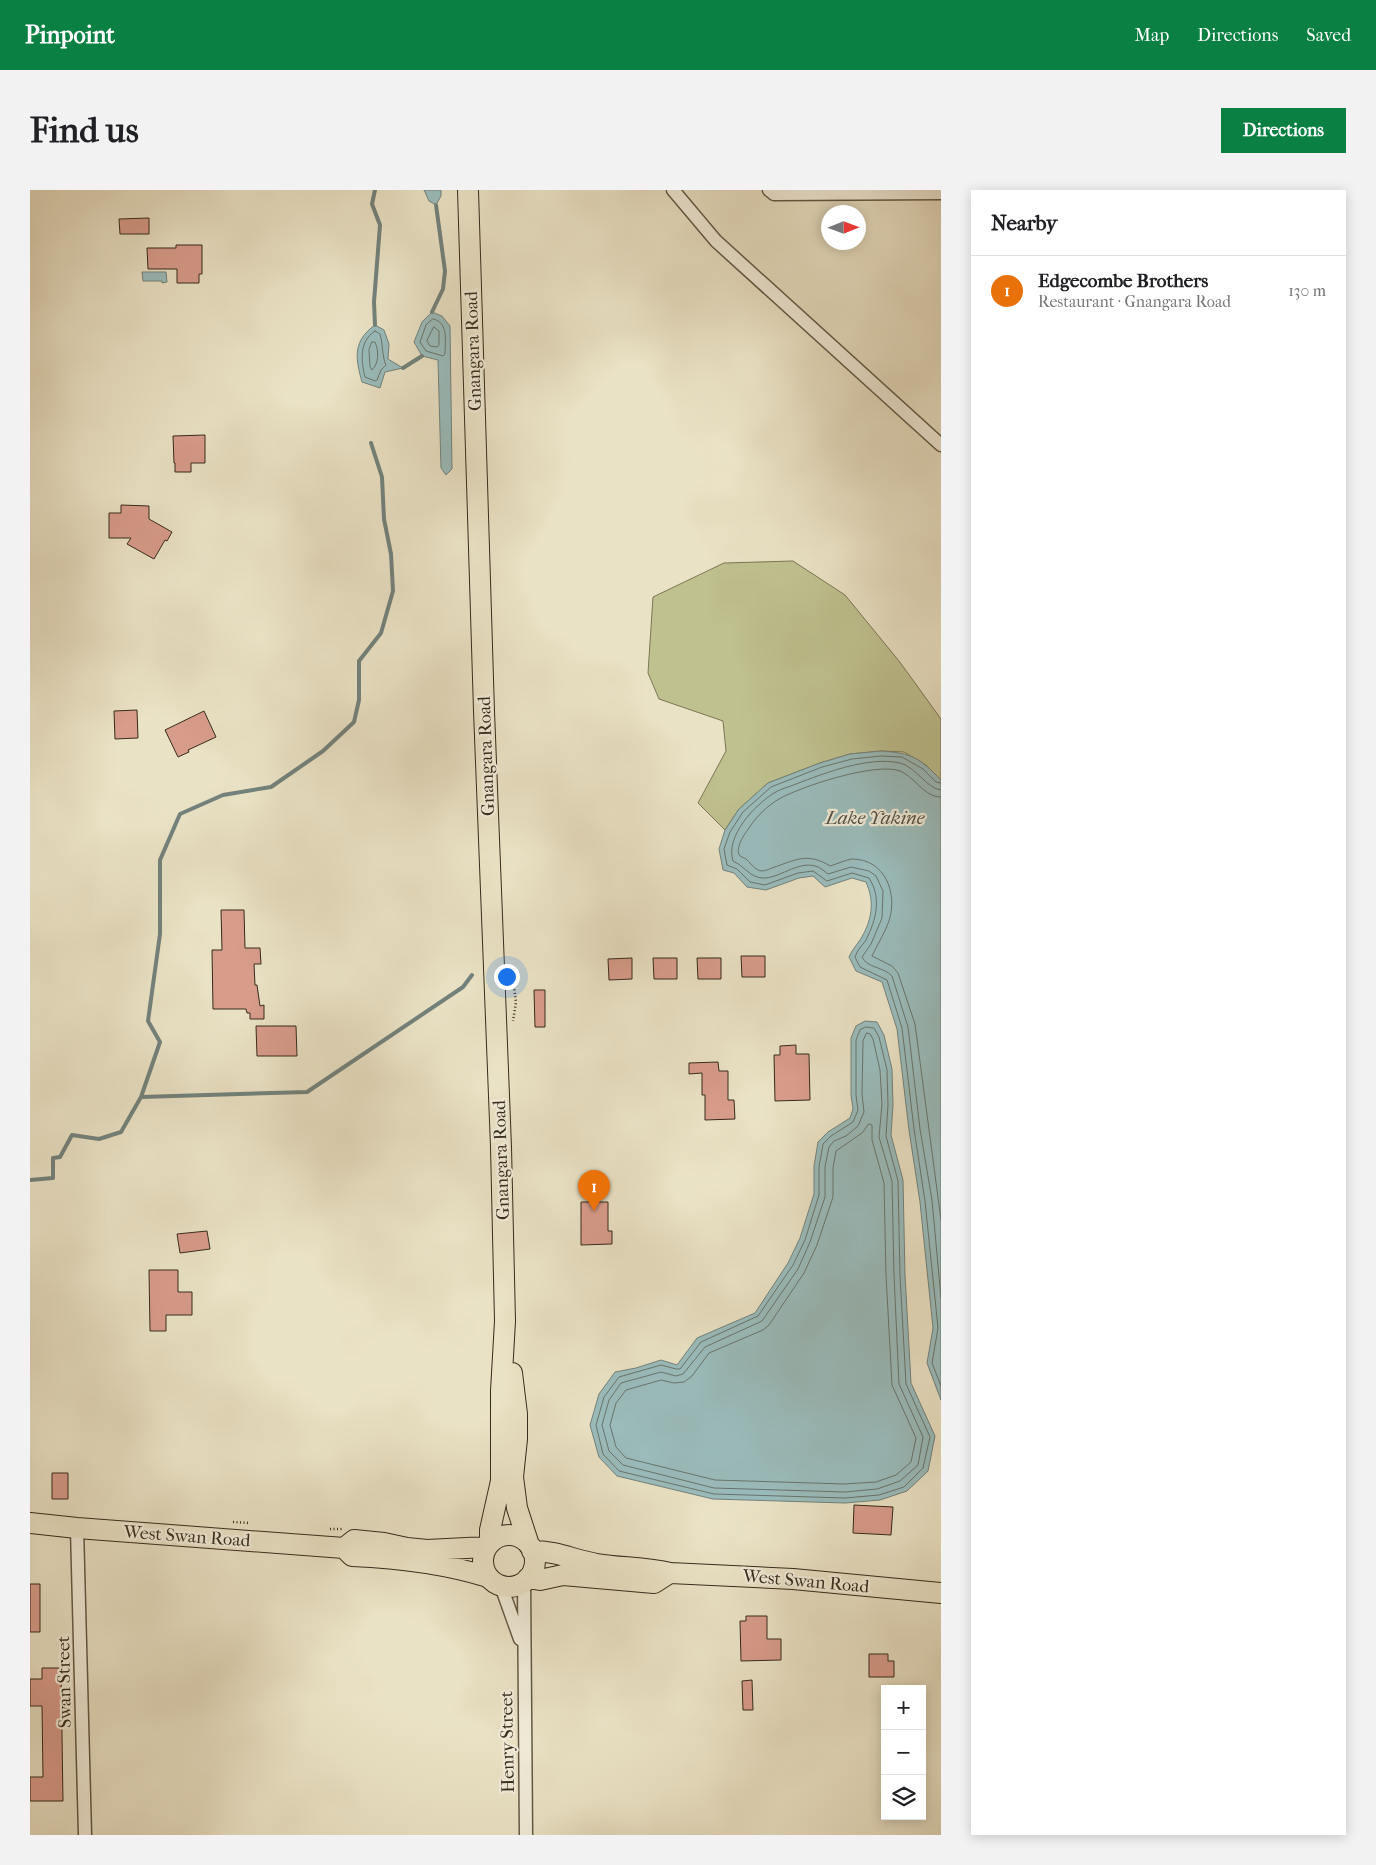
<!DOCTYPE html>
<meta charset="utf-8">
<style>
body{margin:0;font-family:"IM FELL French Canon",serif;background:#f2f2f2;color:#202124}
.controls{position:absolute;right:15px;bottom:15px;display:grid;overflow:hidden;border-radius:0px;box-shadow:0 2px 12px #0003}
.controls button{width:45px;height:45px;display:grid;place-items:center;padding:0;border:0;border-bottom:1px solid #e0e0e0;background:#fff;color:#202124;font:25px sans-serif}
.compass{position:absolute;left:791px;top:15px;width:45px;height:45px;border-radius:50%;background:#fff;box-shadow:0 2px 12px #0003;rotate:89deg}
.you{position:absolute;left:476px;top:786px;width:18px;height:18px;margin:-12px;border:4px solid #fff;border-radius:50%;background:#1a73e8;box-shadow:0 0 0 8px #1a73e833}
.badge{display:grid;place-items:center;width:32px;height:32px;border-radius:50%;background:#0b8043;color:#fff;font-size:16px;font-weight:700}
.pin{position:absolute;translate:-50% -41px;filter:drop-shadow(0 1px 2px #0008)}
.pin::after{content:'';position:absolute;top:26px;width:18px;height:15px;background:inherit;clip-path:polygon(0 0,100% 0,50% 100%)}
.list{margin:0;padding:0;list-style:none}
h2{display:flex;justify-content:space-between;align-items:center;height:65px;margin:0;padding:0 20px;font-size:21px}
h2 small{font-size:16px;font-weight:400;color:#757577}
.list li{display:grid;grid-template-columns:32px 1fr auto;gap:15px;align-items:center;box-sizing:border-box;height:70px;padding:0 20px;border-top:1px solid #e0e0e0}
.list b{display:block;font-size:19px;white-space:nowrap}
.list p{margin:0;font-size:16px;white-space:nowrap;color:#757577}
.list em{font-size:16px;font-style:normal;color:#757577}
.icon{flex:none;width:28px;height:28px;fill:none;stroke:currentColor;stroke-width:2;stroke-linecap:round;stroke-linejoin:round}
.map{position:relative;flex:none;width:911px;height:1645px;overflow:hidden;border-radius:0px}
header{display:flex;align-items:center;gap:30px;box-sizing:border-box;height:70px;padding:0 25px;background:#0b8043;color:#fff}
header strong{font-size:24px}
nav{display:flex;gap:28px;margin-inline-start:auto;font-size:18px}
.intro{display:flex;align-items:center;justify-content:space-between;box-sizing:border-box;height:120px;padding:0 30px}
h1{margin:0;font-size:35px}
.button{padding:12px 22px;border-radius:0px;background:#0b8043;color:#fff;font-size:18px;font-weight:700}
main{display:flex;gap:30px;padding:0 30px}
aside{flex:1;background:#fff;border-radius:0px;box-shadow:0 2px 12px #0003}
.map>svg:first-child{display:block}
.green{fill:#bfc18f;stroke:#7b7656}
.water{fill:#9abcbc;stroke:#72827c}
.lines{fill:none;stroke-linecap:round;stroke-linejoin:round}
.shore{stroke:#68746c;stroke-width:1}
.stream{stroke:#72827c;stroke-width:4}
.building{fill:#d89c8b;stroke:#372b1c}
.street-casing{stroke:#645946;stroke-width:15}
.primary-casing{stroke:#372b1c;stroke-width:22}
.path{stroke:#372b1c;stroke-width:2.5;stroke-dasharray:1 2.5;stroke-linecap:butt}
.street{stroke:#f1ecd9;stroke-width:12}
.primary{stroke:#eae2c5;stroke-width:20}
.labels{text-anchor:middle;stroke-width:4.5;stroke-linejoin:round;paint-order:stroke}
.street-label{font-size:18px;fill:#372b1c;stroke:#f1ecd9}
.water-label{font-size:19px;font-style:italic;fill:#504f44;stroke:#f1ecd9}
</style>
<header>
<strong>Pinpoint</strong>
<nav><a>Map</a><a>Directions</a><a>Saved</a></nav>
</header>
<div class="intro"><h1>Find us</h1><a class="button">Directions</a></div>
<main>
<div class="map">
<svg width="911" height="1645" viewBox="0 0 911 1645">
<rect width="100%" height="100%" fill="#eae2c5"/>
<filter id="stains"><feTurbulence type="fractalNoise" baseFrequency=".004" numOctaves="4"/><feColorMatrix values="0 0 0 0 .2 0 0 0 0 .09 0 0 0 0 .02 0 0 0 .5 -.17"/></filter>
<radialGradient id="worn" r=".72"><stop offset=".6" stop-color="#630" stop-opacity="0"/><stop offset="1" stop-color="#630" stop-opacity=".3"/></radialGradient>
<path class="green" d="M763,371L815,405L869,471L911,529V590L896,575L874,562L851,561L820,564L790,573L738,593L709,619L695,640L668,613L696,561L693,531L629,509L618,483L623,407L694,373Z"/>
<path class="water" d="M394,0H411V6L406,15L399,11Z
M112,82H136L137,92L132,93V91H113Z
M402,122L412,126L420,136L422,279L416,285L411,278L408,170L392,166L384,152L392,132Z
M345,135L354,140L359,154L358,169L373,178L355,182L350,198L332,192C325,167 323,151 345,135Z
M851,561C882,563 890,568 911,590V1210L897,1173L903,1138L890,1012L879,940L867,839L852,792L826,781L819,767C822,760 826,756 830,750C842,731 845,712 836,692L822,688L795,697L783,686L769,688L736,700L717,697L704,683L693,680L689,659L695,640L709,619L738,593L790,573L820,564Z
M835,831L847,832L854,845L862,879L863,915L861,945L873,990L875,1085L881,1193L905,1246L898,1281L877,1301L850,1310L815,1313L683,1309L587,1286L569,1267L560,1235L569,1204L585,1182L606,1178L631,1170L647,1175L667,1148L725,1123L758,1073L770,1048L784,1004V976L788,952L798,942L820,928L823,919L821,905V848L826,836Z"/>
<g class="lines">
<path class="shore" d="M403,129C419,132 415,151 415,164L413,166L396,161L390,152L396,135Z
M404,137L409,141V155L407,157L400,156L397,151Z
M345,141L350,144C353,154 352,167 356,175L351,180L347,190L345,191L335,187C331,171 329,151 345,141Z
M342,152H345C349,161 349,173 342,180L340,177L339,160Z
M911,593L906,592L893,579L872,567L851,566L822,569L792,577L741,597L713,622L700,642L694,659L697,675L707,679L720,692L735,695L768,683L783,681L797,691L822,683L839,688C852,708 846,730 836,750C832,756 827,760 825,767L830,777L857,790L872,838L884,939L895,1011L908,1138L902,1173L911,1196
M911,600C897,599 886,577 870,573C838,566 795,583 766,594C759,597 750,599 744,603C725,615 695,646 703,671C714,676 720,687 732,688C749,689 767,671 785,676C790,677 794,681 798,684L821,677L839,681L846,686L853,701L852,728L841,754L832,767C837,778 854,777 862,786L878,837L890,939L902,1010L911,1108
M911,607C894,607 886,588 870,581C846,572 772,596 749,609C738,615 725,628 719,638C715,643 704,659 710,666C712,667 714,668 716,669C720,672 723,678 728,680C733,682 737,680 742,678C765,670 778,662 800,676C807,674 815,670 822,669C855,669 868,703 859,731C855,743 847,755 842,766L862,776L868,783L885,834L911,1030
M836,837L844,838L849,847L857,880L858,915L856,946L868,991L870,1085L876,1194L900,1247L893,1278L874,1297L849,1305L815,1308L684,1304L589,1281L573,1264L566,1235L574,1207L589,1187L631,1175L646,1179H650L671,1152L728,1126L763,1075L775,1050L789,1005V977L793,954L801,946L823,932L828,920L826,905V850L830,840Z
M837,843L840,844L843,849L850,880L852,914L849,947L862,991L864,1085L869,1194L893,1247L888,1275L870,1291L847,1299L815,1302L684,1298L593,1275L579,1261L572,1235L579,1210L591,1193L631,1182L646,1186L653,1184L675,1157L732,1131L768,1079L780,1052L795,1007V977L799,957L804,951L816,946L828,936L834,922L832,904L833,851Z
M839,934L842,935V950L854,993L856,1085L862,1195L886,1248L881,1272L866,1285L846,1292L814,1294L685,1290L596,1268L586,1257L580,1235L586,1213L596,1200L631,1190L644,1193L654,1192L662,1186L679,1163L733,1140L739,1135L774,1083L787,1055L803,1007V978L806,961L832,943Z"/>
<path class="stream" d="M345,0L342,14L350,35L344,112L345,135
M402,122L413,99L415,81L406,15
M373,178L392,166
M111,907L277,902L433,797L442,785
M0,990L23,988V968L30,967L42,945L69,949L91,942L111,907L130,852L118,831L130,744V670L150,624L193,605L241,597L293,561L324,532L329,510V471L351,443L363,401L361,364L354,329L352,287L341,253"/>
</g>
<path class="building" d="M119,28V44H90L89,29Z
M146,55H172V84H169V93H147V79H118L117,58H146Z
M175,245V273H161V282H145V273H144L143,246Z
M91,315L119,316V329L142,342L137,351L135,350L124,369L97,354L101,348H79V323H91Z
M107,520L108,548L85,549L84,521Z
M174,521L186,547L158,560L159,562L148,567L135,540Z
M191,720H214L215,758H230L231,774H224L225,795H227L230,816L234,815V829H220V823H217L216,819H183L182,760H192Z
M711,766H735V787H712Z
M602,768V789L579,790L578,769Z
M623,768H647V789H624Z
M667,768H691V789H668Z
M504,800H515V837H505Z
M226,836H266L267,866H227Z
M766,855V864H779L780,910L745,911L744,865H750V856Z
M688,872L689,881H698V910H704L705,929L675,930V905H672V883L659,884V873Z
M551,1012H578V1041H582V1054L551,1055Z
M177,1041L180,1059L150,1063L147,1044Z
M119,1080H148V1102H162V1125H136V1141H120Z
M22,1283H38V1309H22Z
M824,1315L863,1317L861,1345L823,1343Z
M0,1394H10V1442H0Z
M716,1426H737V1449H751V1470L711,1471L710,1431H716Z
M839,1464H858V1471H864V1487H839Z
M12,1478H31L33,1611H0V1587H13L12,1516H0V1489H12Z
M722,1490L723,1520H713L712,1491Z"/>
<g class="lines">
<g class="street-casing">
<path id="street" d="M643,0L686,51L911,255
M739,0L744,4L911,3
M47,1338L55,1645
M494,1392L496,1645
M471,1396L490,1449"/>
</g>
<g class="primary-casing">
<path id="primary" d="M438,0L454,521L471,957L475,1131L471,1201V1291L460,1340V1353
M482,1183L487,1224V1249L483,1287L487,1318L499,1355
M0,1333L47,1338L314,1358L324,1350L354,1353L377,1358L397,1360L456,1357
M453 1371a26 26 0 1 1 52 0a26 26 0 1 1-52 0Z
M314,1358L322,1366C369,1368 413,1373 458,1387
M502,1361C528,1361 543,1370 567,1374C591,1378 616,1377 640,1383L763,1389L911,1403
M498,1388L510,1390L533,1385L624,1393L638,1384"/>
</g>
<path class="path" d="M482,782L486,812L483,831
M203,1332L220,1333
M300,1339H312"/>
<use href="#street" class="street"/>
<use href="#primary" class="primary"/>
</g>
<g class="labels">
<g class="street-label">
<text transform="translate(443 161) rotate(-92)" y="6">Gnangara Road</text>
<text transform="translate(456 566) rotate(-92)" y="6">Gnangara Road</text>
<text transform="translate(471 970) rotate(-92)" y="6">Gnangara Road</text>
<text transform="translate(157 1346) rotate(4)" y="6">West Swan Road</text>
<text transform="translate(776 1391) rotate(5)" y="6">West Swan Road</text>
<text transform="translate(34 1492) rotate(-91)" y="6">Swan Street</text>
<text transform="translate(477 1552) rotate(-91)" y="6">Henry Street</text>
</g>
<g class="water-label">
<text x="845" y="634">Lake Yakine</text>
</g>
</g>
<rect width="100%" height="100%" filter="url(#stains)"/>
<rect width="100%" height="100%" fill="url(#worn)"/>
</svg>
<div class="controls">
<button>+</button>
<button>−</button>
<button><svg class="icon" aria-label="layers" viewBox="0 0 24 24"><path d="M12 4l9 5-9 5-9-5zM3 14l9 5 9-5"/></svg></button>
</div>
<svg class="compass" viewBox="-18 -18 36 36"><path d="M0-13l5 13h-10z" fill="#e53935"/><path d="M0 13l5-13h-10z" fill="#757577"/></svg>
<div class="you"></div>
<div class="pin badge" style="left:564px;top:1021px;background:#e8710a">1</div>
</div>
<aside>
<h2>Nearby<small></small></h2>
<ul class="list">
<li><span class="badge" style="background:#e8710a">1</span><div><b>Edgecombe Brothers</b><p>Restaurant · Gnangara Road</p></div><em>130 m</em></li>
</ul>
</aside>
</main>
